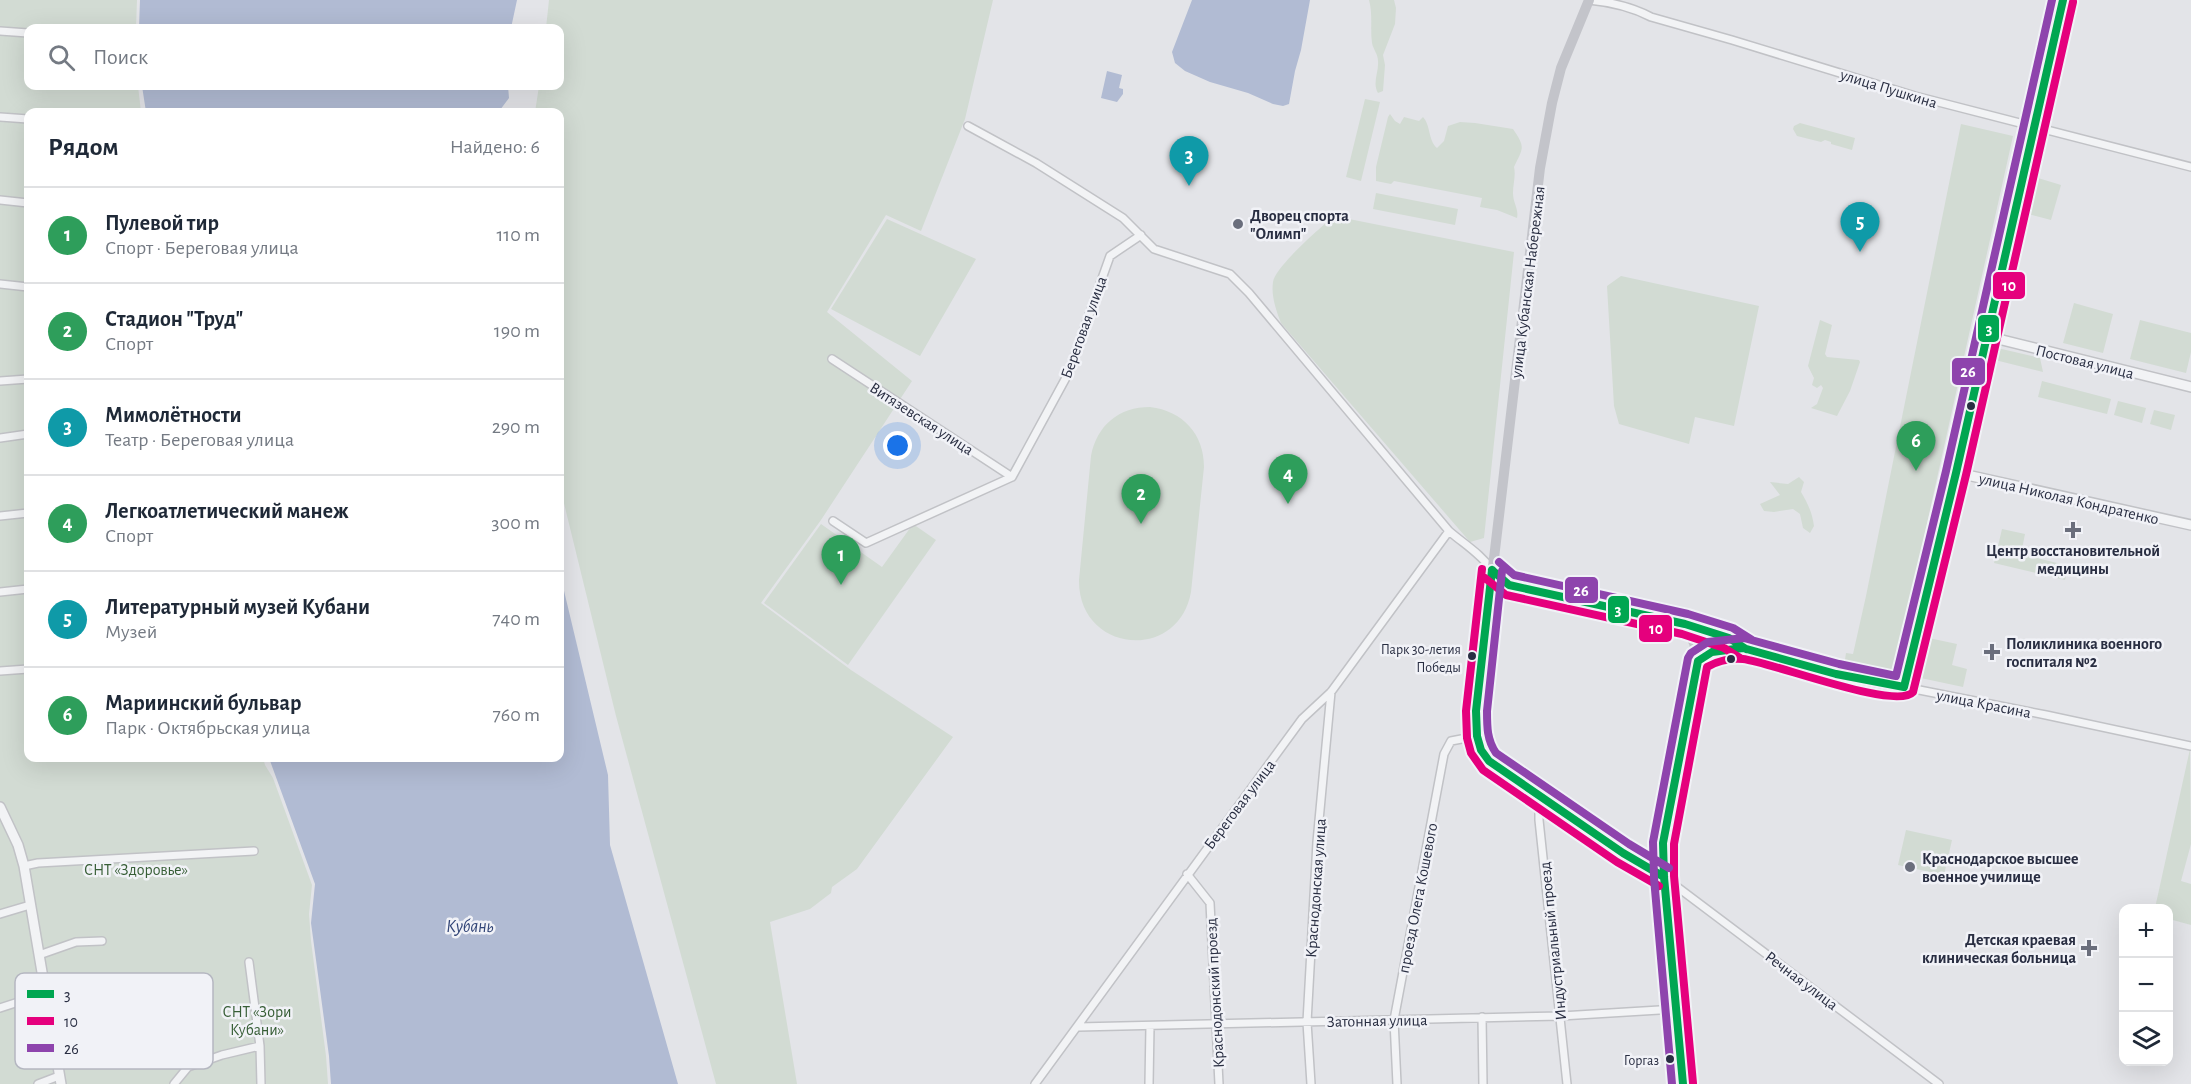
<!DOCTYPE html>
<html lang="ru">
<meta charset="utf-8">
<style>
body{margin:0;font-family:"Alegreya Sans",sans-serif;background:#f6f6f7;color:#1f2937}
.controls{position:absolute;right:18px;bottom:18px;display:grid;overflow:hidden;border-radius:12px;box-shadow:0 6px 24px #0002}
.controls button{width:54px;height:54px;display:grid;place-items:center;padding:0;border:0;border-bottom:2px solid #e0e1e3;background:#fff;color:#1f2937;font:30px sans-serif}
.you{position:absolute;left:898px;top:446px;width:21px;height:21px;margin:-15px;border:4px solid #fff;border-radius:50%;background:#1a73e8;box-shadow:0 0 0 9px #1a73e833}
.badge{display:grid;place-items:center;width:39px;height:39px;border-radius:50%;background:#7c3aed;color:#fff;font-size:20px;font-weight:700}
.pin{position:absolute;translate:-50% -50px;filter:drop-shadow(0 2px 3px #0008)}
.pin::after{content:'';position:absolute;top:32px;width:21px;height:18px;background:inherit;clip-path:polygon(0 0,100% 0,50% 100%)}
.list{margin:0;padding:0;list-style:none}
h2{display:flex;justify-content:space-between;align-items:center;height:78px;margin:0;padding:0 24px;font-size:26px}
h2 small{font-size:20px;font-weight:400;color:#747a83}
.list li{display:grid;grid-template-columns:39px 1fr auto;gap:18px;align-items:center;box-sizing:border-box;height:96px;padding:0 24px;border-top:2px solid #e0e1e3}
.list b{display:block;font-size:22px;white-space:nowrap}
.list p{margin:0;font-size:20px;white-space:nowrap;color:#747a83}
.list em{font-size:20px;font-style:normal;color:#747a83}
.icon{flex:none;width:33px;height:33px;fill:none;stroke:currentColor;stroke-width:2;stroke-linecap:round;stroke-linejoin:round}
.map{position:relative;flex:none;width:2191px;height:1084px;overflow:hidden}
.search{position:absolute;background:#fff;box-shadow:0 6px 24px #0002;left:24px;top:24px;width:540px;height:66px;display:flex;align-items:center;gap:15px;box-sizing:border-box;padding:0 21px;border-radius:12px;color:#747a83;font-size:22px}
.panel{position:absolute;background:#fff;box-shadow:0 6px 24px #0002;left:24px;top:108px;width:540px;height:654px;border-radius:12px}
.map>svg:first-child{display:block}
.green{fill:#d2dbd3}
.water{fill:#b1bbd3}
.lines{fill:none;stroke-linecap:round;stroke-linejoin:round}
.minor-casing{stroke:#c1c2c6;stroke-width:10}
.tertiary-casing{stroke:#c1c2c6;stroke-width:12}
.minor{stroke:#f2f3f5;stroke-width:7}
.tertiary{stroke:#f2f3f5;stroke-width:9}
.secondary{stroke:#c3c4ca;stroke-width:10}
.bus-1-casing{stroke:#f1f2f7;stroke-width:12}
.bus-2-casing{stroke:#f1f2f7;stroke-width:12}
.bus-3-casing{stroke:#f1f2f7;stroke-width:12}
.bus-1{stroke:#00a651;stroke-width:8}
.bus-2{stroke:#e5007d;stroke-width:8}
.bus-3{stroke:#8e44ad;stroke-width:8}
.poi-dot{fill:#6a6e7c;stroke:#f1f2f7;stroke-width:2}
.bus-dot{fill:#292e42;stroke:#f1f2f7;stroke-width:2}
.labels{text-anchor:middle;stroke-width:5;stroke-linejoin:round;paint-order:stroke}
.bus-label{font-size:14px;fill:#292e42;stroke:#f1f2f7;text-anchor:end}
.street-label{font-size:16px;fill:#292e42;stroke:#f1f2f7}
.poi-label{font-size:16px;font-weight:bold;fill:#292e42;stroke:#f1f2f7;text-anchor:start}
.park-label{font-size:16px;fill:#375e36;stroke:#f1f2f7}
.water-label{font-size:18px;font-style:italic;fill:#324577;stroke:#f1f2f7}
.key{fill:#f1f2f7;stroke:#b5b7c1;stroke-width:1.5}
.key-label{font-size:16px;fill:#292e42}
.line-badge{stroke:#f1f2f7;stroke-width:2}
.badge-label{font-size:16px;text-anchor:middle;font-weight:bold;fill:#fff}
</style>
<div class="map">
<svg width="2191" height="1084" viewBox="0 0 2191 1084">
<rect width="100%" height="100%" fill="#e3e4e8"/>
<path class="green" d="M0,0H137L136,28H28V86H138L141,112H28V758H263L265,765L273,778L312,885L309,914L311,941L326,1056L328,1084H0Z
M549,0H993L965,119L921,231L886,215L827,312L912,381L821,520L761,603L851,670L953,737L857,869L832,887L831,893L810,909L770,922L797,1084H716L616,716L560,487V112H535L539,86H560V28H546Z
M1369,0H1394L1396,8L1395,24L1383,55L1385,65L1383,91L1378,93C1372,83 1379,72 1378,61C1378,54 1373,49 1372,43C1370,29 1373,14 1369,0Z
M1365,99L1380,102L1361,181L1346,177Z
M1390,114L1395,121L1400,124L1404,117L1419,121L1423,117C1431,126 1428,140 1437,148L1444,141L1448,126L1460,122L1475,123L1513,129C1526,148 1523,148 1514,167C1516,176 1513,184 1513,193C1513,203 1519,209 1517,218L1497,210L1480,207L1482,198L1394,181L1391,184L1376,181V167L1388,117Z
M1800,123L1855,138L1852,150L1831,144V142L1825,140L1821,142L1797,136L1793,129L1794,126Z
M1961,124L2013,136L1894,672L1883,678L1847,669L1844,666L1846,653L1853,654L1866,596Z
M2038,178L2061,185L2051,220L2028,214Z
M1376,193L1458,209L1455,225L1373,209Z
M1334,216L1514,252L1484,538L1470,542L1281,323C1276,310 1271,296 1273,282C1275,267 1321,227 1334,216Z
M887,219L976,259L920,356L831,309Z
M1621,276L1759,306L1734,426L1695,417L1689,444L1619,424L1614,406L1607,286Z
M2074,303L2113,314L2103,353L2063,343Z
M1820,320L1832,325L1825,354L1827,357L1859,360L1860,362L1850,391L1837,416L1811,408L1817,404L1823,388L1821,385L1817,388L1812,385L1814,378L1808,366Z
M2140,320L2191,333V352L2186,373L2130,359Z
M1993,347L2040,358L2043,372L1991,359Z
M2042,381L2111,399L2107,414L2038,397Z
M2118,401L2146,408L2142,423L2114,415Z
M1150,407C1183,411 1204,434 1204,467L1191,592C1178,663 1078,653 1079,580L1091,456C1097,425 1119,407 1150,407Z
M2154,410L2175,415L2171,430L2150,424Z
M1799,477L1804,482L1801,492C1808,504 1812,512 1814,526L1810,533L1803,528L1800,514L1793,509L1774,512L1764,511L1760,504L1780,495L1770,482L1788,484Z
M821,524L882,567L913,524L936,540L848,665L764,603Z
M2002,529L2025,534L2021,554L2061,564L2060,569L2067,571L2065,580L1994,563Z
M1924,637L1957,644L1952,665L1967,669L1963,687L1916,677Z
M2190,749L2191,844L2181,881L2191,884V925L2169,919L2168,908H2155Z
M1906,830L1952,840L1944,875L1898,865Z"/>
<path class="water" d="M140,0H517L511,28H139Z
M1192,0H1310L1301,50L1295,71L1289,104L1283,106L1273,104L1248,93L1210,82L1185,71L1175,63L1172,52Z
M1107,71L1122,75L1119,88L1123,89V94L1117,102L1101,98Z
M142,86H508L509,98L500,110V112H146Z
M560,574L608,775L610,845L678,1084H331L329,1056L311,923L315,884L269,758H560Z"/>
<g class="lines">
<g class="minor-casing">
<path id="minor" d="M1589,0C1610,2 1632,7 1651,17L1732,40L1915,96L2191,167
M0,31L28,33
M0,117L28,119
M968,126L1036,163L1123,218L1154,249L1230,274L1249,293L1449,531C1464,544 1481,554 1492,570
M0,200L28,203
M0,284L28,287
M832,359L1012,477
M0,381L28,379
M0,438L28,434
M0,516L28,513
M833,521L866,543L1012,477L1068,374L1110,256L1141,235
M0,592L28,589
M0,671L28,669
M1904,687L2046,715L2191,746
M1547,800L1539,811V820L1567,1084
M24,866L38,863L254,851
M1187,874L1210,903L1219,1084
M1664,877L1939,1084
M0,914L30,905
M39,955L76,942L102,941
M249,962L260,1046L261,1084
M0,1008L46,993
M1482,1017L1483,1084
M50,1021L74,1018L180,1014
M1078,1027L1561,1016L1676,1009
M188,1067L222,1055L260,1046
M38,1084L59,1076
M174,1084L188,1067L179,1000
M1035,1084L1302,719L1331,692L1449,531
M1149,1084L1150,1026
M1311,1084L1307,1022L1317,842L1331,692
M1397,1084L1394,1020L1444,754L1451,741L1477,736"/>
</g>
<g class="tertiary-casing">
<path id="tertiary" d="M1982,335L2191,387
M1949,471L2191,525
M1886,685L1896,678L1899,672L1980,335L2025,125L2054,0
M0,807L18,845L24,866L61,1084"/>
</g>
<use href="#minor" class="minor"/>
<use href="#tertiary" class="tertiary"/>
<path class="secondary" d="M1589,0L1561,68L1552,103L1540,168L1476,711C1477,730 1478,745 1489,761L1623,853L1664,877
M1492,570L1509,585L1685,624L1729,638L1743,648
M1698,661L1712,652L1743,648L1836,674L1886,685L1904,687L1956,473L2063,0
M1631,856C1645,860 1655,855 1663,843
M1683,1084L1664,877L1663,843L1698,661L1694,643L1685,624"/>
<g class="bus-1-casing">
<path id="bus-1" d="M1492,570L1509,585L1685,624L1729,638L1746,649
M1492,570L1476,711L1477,736L1481,750L1489,761L1623,853L1664,877
M1683,1084L1664,877L1663,843L1698,661L1712,652L1743,648L1836,674L1904,687L1956,473L2063,0"/>
</g>
<g class="bus-2-casing">
<path id="bus-2" d="M1482,569L1466,711L1467,738L1471,753L1483,770L1617,862L1659,886
M1485,578L1506,595L1682,634L1724,648L1740,658
M1693,1083L1674,876V844L1707,667C1717,661 1731,658 1743,659C1772,662 1896,711 1913,692L1966,475L2073,2"/>
</g>
<g class="bus-3-casing">
<path id="bus-3" d="M1499,562L1514,575L1688,614L1733,628L1752,640
M1502,571L1487,711C1487,727 1487,740 1496,753L1629,844L1669,868
M1672,1084L1654,878L1653,842L1688,658L1691,653L1708,642L1744,638L1839,664L1896,676L1946,471L2052,0"/>
</g>
<use href="#bus-1" class="bus-1"/>
<use href="#bus-2" class="bus-2"/>
<use href="#bus-3" class="bus-3"/>
</g>
<g class="poi-dot">
<circle cx="1238" cy="224" r="6"/>
<path d="M2070 521h6v6h6v6h-6v6h-6v-6h-6v-6h6z"/>
<path d="M1989 643h6v6h6v6h-6v6h-6v-6h-6v-6h6z"/>
<circle cx="1910" cy="867" r="6"/>
<path d="M2086 939h6v6h6v6h-6v6h-6v-6h-6v-6h6z"/>
</g>
<g class="bus-dot">
<circle cx="1971" cy="406" r="5"/>
<circle cx="1472" cy="656" r="5"/>
<circle cx="1731" cy="659" r="5"/>
<circle cx="1670" cy="1059" r="5"/>
</g>
<g class="labels">
<g class="bus-label">
<text x="1461" y="654">Парк 30-летия<tspan x="1461" dy="18">Победы</tspan></text>
<text x="1659" y="1065">Горгаз</text>
</g>
<g class="street-label">
<text transform="translate(1889 88) rotate(17)" y="6">улица Пушкина</text>
<text transform="translate(1527 282) rotate(-83)" y="6">улица Кубанская Набережная</text>
<text transform="translate(1083 327) rotate(-70)" y="6">Береговая улица</text>
<text transform="translate(2085 361) rotate(14)" y="6">Постовая улица</text>
<text transform="translate(922 418) rotate(33)" y="6">Витязевская улица</text>
<text transform="translate(2069 498) rotate(13)" y="6">улица Николая Кондратенко</text>
<text transform="translate(1984 703) rotate(11)" y="6">улица Красина</text>
<text transform="translate(1239 804) rotate(-53)" y="6">Береговая улица</text>
<text transform="translate(1315 888) rotate(-86)" y="6">Краснодонская улица</text>
<text transform="translate(1417 898) rotate(-79)" y="6">проезд Олега Кошевого</text>
<text transform="translate(1552 941) rotate(-96)" y="6">Индустриальный проезд</text>
<text transform="translate(1802 980) rotate(37)" y="6">Речная улица</text>
<text transform="translate(1214 993) rotate(-93)" y="6">Краснодонский проезд</text>
<text transform="translate(1377 1020) rotate(-1)" y="6">Затонная улица</text>
</g>
<g class="poi-label">
<text x="1250" y="221">Дворец спорта<tspan x="1250" dy="18">"Олимп"</tspan></text>
<text x="2073" y="556" text-anchor="middle">Центр восстановительной<tspan x="2073" dy="18">медицины</tspan></text>
<text x="2006" y="649">Поликлиника военного<tspan x="2006" dy="18">госпиталя №2</tspan></text>
<text x="1922" y="864">Краснодарское высшее<tspan x="1922" dy="18">военное училище</tspan></text>
<text x="2076" y="945" text-anchor="end">Детская краевая<tspan x="2076" dy="18">клиническая больница</tspan></text>
</g>
<g class="park-label">
<text x="136" y="875">СНТ «Здоровье»</text>
<text x="257" y="1017">СНТ «Зори<tspan x="257" dy="18">Кубани»</tspan></text>
</g>
<g class="water-label">
<text x="470" y="932">Кубань</text>
</g>
</g>
<rect x="15" y="973" width="198" height="96" rx="9" class="key"/>
<rect x="27" y="990" width="27" height="8" fill="#00a651"/>
<rect x="27" y="1017" width="27" height="8" fill="#e5007d"/>
<rect x="27" y="1044" width="27" height="8" fill="#8e44ad"/>
<g class="key-label">
<text x="64" y="1000">3</text>
<text x="64" y="1027">10</text>
<text x="64" y="1054">26</text>
</g>
<g class="line-badge">
<rect x="1992" y="271" width="34" height="29" rx="6" fill="#e5007d"/>
<rect x="1977" y="314" width="23" height="29" rx="6" fill="#00a651"/>
<rect x="1951" y="357" width="35" height="29" rx="6" fill="#8e44ad"/>
<rect x="1564" y="576" width="35" height="28" rx="6" fill="#8e44ad"/>
<rect x="1607" y="595" width="23" height="29" rx="6" fill="#00a651"/>
<rect x="1638" y="614" width="35" height="29" rx="6" fill="#e5007d"/>
</g>
<g class="badge-label">
<text x="2009" y="291">10</text>
<text x="1989" y="334">3</text>
<text x="1968" y="377">26</text>
<text x="1581" y="596">26</text>
<text x="1618" y="615">3</text>
<text x="1656" y="634">10</text>
</g>
</svg>
<div class="controls">
<button>+</button>
<button>−</button>
<button><svg class="icon" aria-label="layers" viewBox="0 0 24 24"><path d="M12 4l9 5-9 5-9-5zM3 14l9 5 9-5"/></svg></button>
</div>
<div class="you"></div>
<div class="pin badge" style="left:841px;top:585px;background:#2e9e5b">1</div>
<div class="pin badge" style="left:1141px;top:524px;background:#2e9e5b">2</div>
<div class="pin badge" style="left:1189px;top:186px;background:#0f9aa8">3</div>
<div class="pin badge" style="left:1288px;top:504px;background:#2e9e5b">4</div>
<div class="pin badge" style="left:1860px;top:252px;background:#0f9aa8">5</div>
<div class="pin badge" style="left:1916px;top:471px;background:#2e9e5b">6</div>
<div class="search"><svg class="icon" aria-label="search" viewBox="0 0 24 24"><circle cx="10" cy="10" r="6"/><path d="M15 15l6 6"/></svg>Поиск</div>
<section class="panel">
<h2>Рядом<small>Найдено: 6</small></h2>
<ul class="list">
<li><span class="badge" style="background:#2e9e5b">1</span><div><b>Пулевой тир</b><p>Спорт · Береговая улица</p></div><em>110 m</em></li>
<li><span class="badge" style="background:#2e9e5b">2</span><div><b>Стадион &quot;Труд&quot;</b><p>Спорт</p></div><em>190 m</em></li>
<li><span class="badge" style="background:#0f9aa8">3</span><div><b>Мимолётности</b><p>Театр · Береговая улица</p></div><em>290 m</em></li>
<li><span class="badge" style="background:#2e9e5b">4</span><div><b>Легкоатлетический манеж</b><p>Спорт</p></div><em>300 m</em></li>
<li><span class="badge" style="background:#0f9aa8">5</span><div><b>Литературный музей Кубани</b><p>Музей</p></div><em>740 m</em></li>
<li><span class="badge" style="background:#2e9e5b">6</span><div><b>Мариинский бульвар</b><p>Парк · Октябрьская улица</p></div><em>760 m</em></li>
</ul>
</section>
</div>
